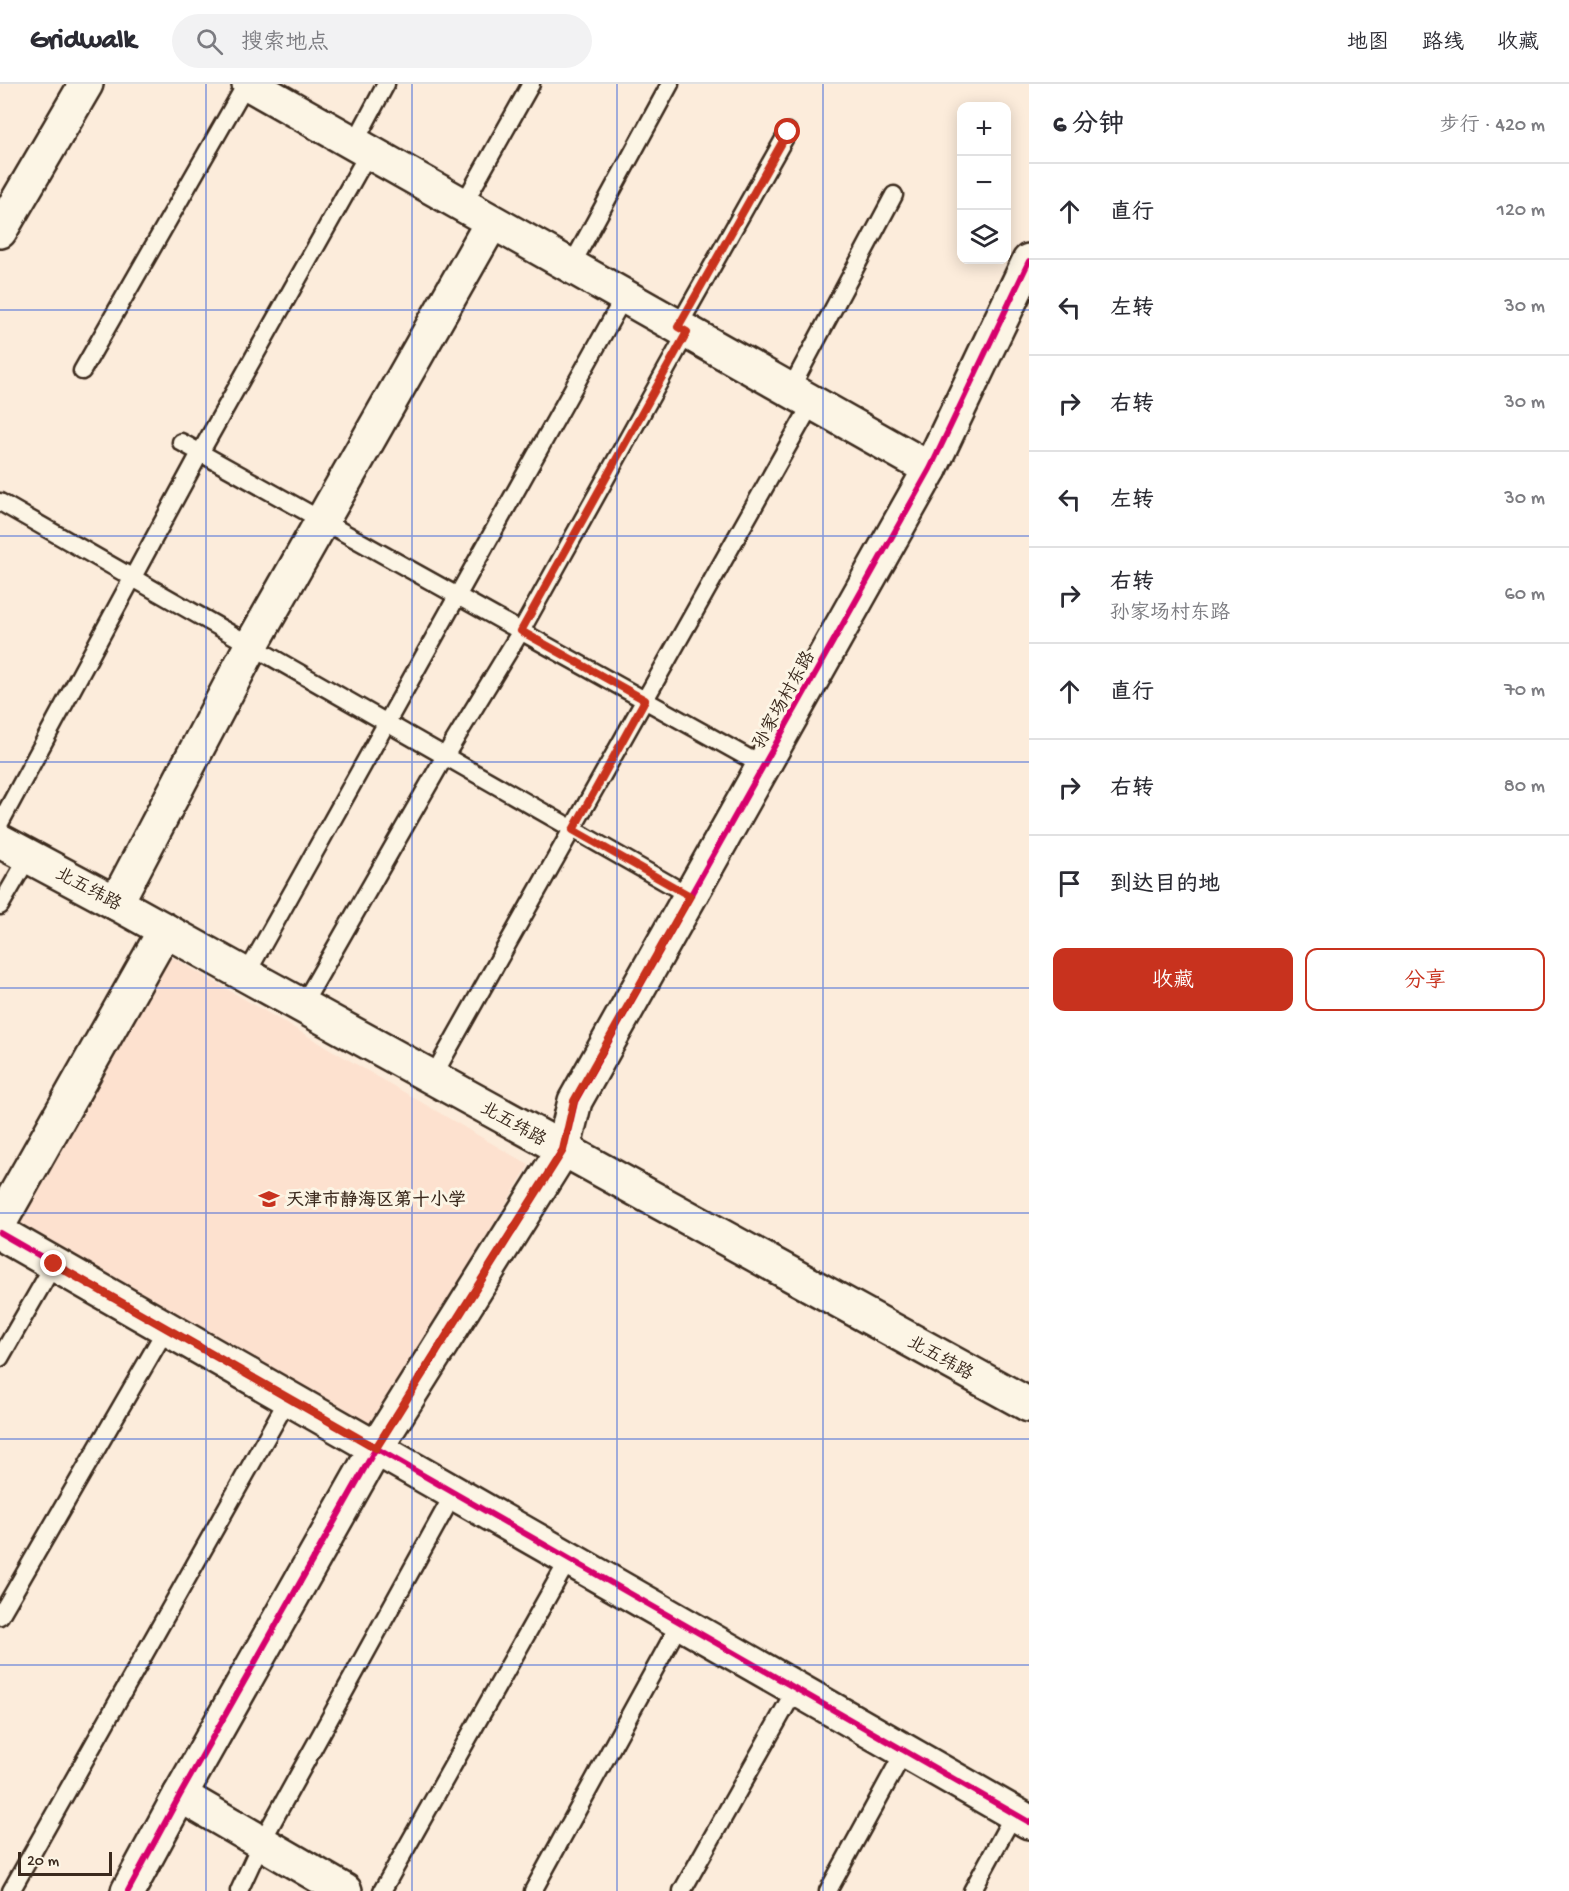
<!DOCTYPE html>
<html lang="zh">
<meta charset="utf-8">
<style>
body{margin:0;font-family:"Gochi Hand","LXGW WenKai TC",sans-serif;background:#f2f2f3;color:#2b2b33}
.controls{position:absolute;right:18px;top:18px;display:grid;overflow:hidden;border-radius:12px;box-shadow:0 3px 15px #0003}
.controls button{width:54px;height:54px;display:grid;place-items:center;padding:0;border:0;border-bottom:2px solid #e1e1e2;background:#fff;color:#2b2b33;font:30px sans-serif}
.scale{position:absolute;left:18px;bottom:15px;width:94px;box-sizing:border-box;padding-left:6px;border:3px solid #3b2a1e;border-top:0;font-size:16px;line-height:21px;white-space:nowrap;color:#3b2a1e;-webkit-text-stroke:4px #fcf5e5;paint-order:stroke}
.stop{position:absolute;width:18px;height:18px;margin:-14px;border:4px solid #c8321e;border-radius:50%;background:#fff}
.stop.end{background:#c8321e;border-color:#fff;box-shadow:0 2px 6px #0008}
.list{margin:0;padding:0;list-style:none}
h2{display:flex;justify-content:space-between;align-items:center;height:78px;margin:0;padding:0 24px;font-size:26px}
h2 small{font-size:20px;font-weight:400;color:#7c7c81}
.list li{display:grid;grid-template-columns:39px 1fr auto;gap:18px;align-items:center;box-sizing:border-box;height:96px;padding:0 24px;border-top:2px solid #e1e1e2}
.list b{display:block;font-size:22px;white-space:nowrap}
.list p{margin:0;font-size:20px;white-space:nowrap;color:#7c7c81}
.list em{font-size:20px;font-style:normal;color:#7c7c81}
.actions{display:flex;gap:12px;padding:18px 24px}
.actions a{flex:1;padding:14px 0;border:2px solid #c8321e;border-radius:12px;text-align:center;font-size:21px;color:#c8321e}
.actions .main{background:#c8321e;color:#fff}
.icon{flex:none;width:33px;height:33px;fill:none;stroke:currentColor;stroke-width:2;stroke-linecap:round;stroke-linejoin:round}
.map{position:relative;flex:none;width:1029px;height:1807px;overflow:hidden}
header{display:flex;align-items:center;gap:36px;box-sizing:border-box;height:84px;padding:0 30px;background:#fff;border-bottom:2px solid #e1e1e2}
header strong{font-size:28px}
nav{display:flex;gap:33px;margin-inline-start:auto;font-size:21px}
.search{width:420px;height:54px;background:#f2f2f3;display:flex;align-items:center;gap:15px;box-sizing:border-box;padding:0 21px;border-radius:33px;color:#7c7c81;font-size:22px}
main{display:flex}
aside{flex:1;background:#fff}
.map>svg:first-child{display:block}
.built{fill:#fde1cf}
.lines{fill:none;stroke-linecap:round;stroke-linejoin:round}
.lane-casing{stroke:#3b2a1e;stroke-width:21}
.street-casing{stroke:#3b2a1e;stroke-width:38}
.secondary-casing{stroke:#3b2a1e;stroke-width:38}
.lane{stroke:#fcf5e5;stroke-width:16}
.street{stroke:#fcf5e5;stroke-width:33}
.secondary{stroke:#fcf5e5;stroke-width:33}
.cycleway-casing{stroke:#fcf5e5;stroke-width:10}
.cycleway{stroke:#d6006c;stroke-width:6}
.route{stroke:#c8321e;stroke-width:8}
.grid{fill:none;stroke:#1d4ed8;stroke-width:1.5;stroke-opacity:0.55}
.labels{text-anchor:middle;stroke-width:6;stroke-linejoin:round;paint-order:stroke}
.street-label{font-size:18px;fill:#3b2a1e;stroke:#fcf5e5}
.poi-label{font-size:18px;font-weight:bold;fill:#3b2a1e;stroke:#fcf5e5;text-anchor:start}
</style>
<header>
<strong>Gridwalk</strong>
<div class="search"><svg class="icon" aria-label="search" viewBox="0 0 24 24"><circle cx="10" cy="10" r="6"/><path d="M15 15l6 6"/></svg>搜索地点</div>
<nav><a>地图</a><a>路线</a><a>收藏</a></nav>
</header>
<main>
<div class="map">
<svg width="1029" height="1807" viewBox="0 0 1029 1807">
<rect width="100%" height="100%" fill="#fcecdb"/>
<filter id="ink" filterUnits="userSpaceOnUse"><feTurbulence type="fractalNoise" baseFrequency=".0167" numOctaves="2"/><feDisplacementMap in="SourceGraphic" scale="12" xChannelSelector="R" yChannelSelector="G"/><feConvolveMatrix kernelMatrix="1 2 1 2 8 2 1 2 1" color-interpolation-filters="sRGB"/></filter>
<g filter="url(#ink)">
<path class="built" d="M167,870L529,1081L368,1351L11,1148Z"/>
<g class="lines">
<g class="lane-casing">
<path id="lane" d="M354,60L386,0
M463,121L531,0
M571,182L670,0
M678,243L788,48
M82,287L246,0
M790,306L894,111
M181,358L763,682
M0,418L690,812
M0,739L200,369L369,68
M0,822L29,772
M246,891L624,213
M302,922L445,672L521,547L687,248
M432,994L812,319
M0,1274L54,1180
M0,1532L166,1245
M11,1807L288,1315
M239,1807L261,1759L454,1409
M382,1807L569,1475
M533,1807L680,1539
M682,1807L795,1606
M828,1807L904,1668
M972,1807L1014,1730"/>
</g>
<g class="street-casing">
<path id="street" d="M249,0L930,385
M0,147L86,0
M116,819L251,562L492,138
M0,1138L165,846
M0,1149L1029,1738
M180,1711L345,1807"/>
</g>
<g class="secondary-casing">
<path id="secondary" d="M0,757L116,819L246,891L1029,1321
M128,1807L180,1711L376,1364L563,1066L575,1017L930,385L1029,177"/>
</g>
<use href="#lane" class="lane"/>
<use href="#street" class="street"/>
<use href="#secondary" class="secondary"/>
<g class="cycleway-casing">
<path id="cycleway" d="M0,1149L1029,1738
M128,1807L180,1711L376,1364L563,1066L575,1017L930,385L1029,177"/>
</g>
<use href="#cycleway" class="cycleway"/>
</g>
</g>
<g class="lines" filter="url(#ink)">
<path class="route" d="M54,1180L376,1364L563,1066L574,1017L690,812L573,746L645,616L521,547L687,248L678,243L788,48"/>
</g>
<path class="grid" d="M206,0V1807M412,0V1807M617,0V1807M823,0V1807M0,226H1029M0,452H1029M0,678H1029M0,904H1029M0,1129H1029M0,1355H1029M0,1581H1029"/>
<defs>
<g id="school-bare" transform="scale(1.62)"><path d="M0-5L7-2L0 1L-7-2ZM-4 1L0 2.5L4 1V4Q0 6-4 4Z" fill="#c8321e" stroke="#fcf5e5" stroke-width="2.5" paint-order="stroke"/></g>
</defs>
<g fill-rule="evenodd">
<use href="#school-bare" x="269" y="1115"/>
</g>
<g class="labels">
<g class="street-label">
<text transform="translate(783 615) rotate(-61)" y="6">孙家场村东路</text>
<text transform="translate(89 804) rotate(28)" y="6">北五纬路</text>
<text transform="translate(514 1039) rotate(29)" y="6">北五纬路</text>
<text transform="translate(941 1273) rotate(29)" y="6">北五纬路</text>
</g>
<g class="poi-label">
<text x="286" y="1121">天津市静海区第十小学</text>
</g>
</g>
</svg>
<div class="controls">
<button>+</button>
<button>−</button>
<button><svg class="icon" aria-label="layers" viewBox="0 0 24 24"><path d="M12 4l9 5-9 5-9-5zM3 14l9 5 9-5"/></svg></button>
</div>
<div class="scale">20 m</div>
<div class="stop" style="left:788px;top:48px"></div>
<div class="stop end" style="left:54px;top:1180px"></div>
</div>
<aside>
<h2>6 分钟<small>步行 · 420 m</small></h2>
<ul class="list">
<li><svg class="icon" aria-label="ahead" viewBox="0 0 24 24"><path d="M12 20V5M6 11l6-6 6 6"/></svg><div><b>直行</b></div><em>120 m</em></li>
<li><svg class="icon" aria-label="left" viewBox="0 0 24 24"><path d="M17 20v-9H6M10 6l-5 5 5 5"/></svg><div><b>左转</b></div><em>30 m</em></li>
<li><svg class="icon" aria-label="right" viewBox="0 0 24 24"><path d="M7 20v-9h11M14 6l5 5-5 5"/></svg><div><b>右转</b></div><em>30 m</em></li>
<li><svg class="icon" aria-label="left" viewBox="0 0 24 24"><path d="M17 20v-9H6M10 6l-5 5 5 5"/></svg><div><b>左转</b></div><em>30 m</em></li>
<li><svg class="icon" aria-label="right" viewBox="0 0 24 24"><path d="M7 20v-9h11M14 6l5 5-5 5"/></svg><div><b>右转</b><p>孙家场村东路</p></div><em>60 m</em></li>
<li><svg class="icon" aria-label="ahead" viewBox="0 0 24 24"><path d="M12 20V5M6 11l6-6 6 6"/></svg><div><b>直行</b></div><em>70 m</em></li>
<li><svg class="icon" aria-label="right" viewBox="0 0 24 24"><path d="M7 20v-9h11M14 6l5 5-5 5"/></svg><div><b>右转</b></div><em>80 m</em></li>
<li><svg class="icon" aria-label="arrive" viewBox="0 0 24 24"><path d="M6 21V4h12l-3 4 3 4H6"/></svg><div><b>到达目的地</b></div></li>
</ul>
<div class="actions"><a class="main">收藏</a><a>分享</a></div>
</aside>
</main>
